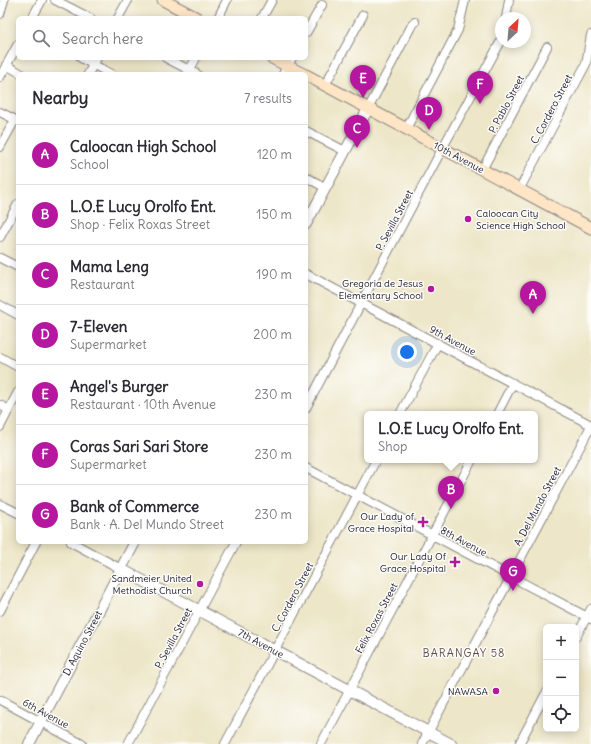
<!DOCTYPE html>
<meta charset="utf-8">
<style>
body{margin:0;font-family:Delius,sans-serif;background:#f2f2f3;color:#2b2b33}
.controls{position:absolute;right:12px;bottom:12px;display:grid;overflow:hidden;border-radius:6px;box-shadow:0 2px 10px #0003}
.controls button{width:36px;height:36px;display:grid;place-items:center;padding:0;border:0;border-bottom:1px solid #e1e1e2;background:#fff;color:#2b2b33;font:20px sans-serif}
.compass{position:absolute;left:495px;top:12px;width:36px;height:36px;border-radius:50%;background:#fff;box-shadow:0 2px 10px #0003;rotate:26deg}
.you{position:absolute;left:407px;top:352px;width:14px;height:14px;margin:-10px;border:3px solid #fff;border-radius:50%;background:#1a73e8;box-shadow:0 0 0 6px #1a73e833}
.badge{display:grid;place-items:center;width:26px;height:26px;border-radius:50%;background:#b5179e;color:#fff;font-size:13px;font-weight:700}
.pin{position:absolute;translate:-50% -33px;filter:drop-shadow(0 1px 2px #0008)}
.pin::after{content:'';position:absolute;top:21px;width:14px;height:12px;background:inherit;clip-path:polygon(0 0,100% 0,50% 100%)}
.popup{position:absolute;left:364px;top:411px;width:174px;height:52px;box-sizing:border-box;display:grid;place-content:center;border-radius:6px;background:#fff;filter:drop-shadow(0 1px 3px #0005);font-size:13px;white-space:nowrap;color:#7c7c81}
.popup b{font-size:15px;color:#2b2b33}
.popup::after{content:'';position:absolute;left:50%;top:100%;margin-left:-8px;border:8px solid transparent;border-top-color:#fff}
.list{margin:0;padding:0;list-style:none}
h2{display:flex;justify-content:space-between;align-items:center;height:52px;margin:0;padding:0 16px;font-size:17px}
h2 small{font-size:13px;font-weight:400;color:#7c7c81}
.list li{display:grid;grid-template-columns:26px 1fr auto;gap:12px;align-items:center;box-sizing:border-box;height:60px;padding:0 16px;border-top:1px solid #e1e1e2}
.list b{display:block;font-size:15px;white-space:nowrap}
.list p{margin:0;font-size:13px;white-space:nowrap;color:#7c7c81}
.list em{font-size:13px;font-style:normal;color:#7c7c81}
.icon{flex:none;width:22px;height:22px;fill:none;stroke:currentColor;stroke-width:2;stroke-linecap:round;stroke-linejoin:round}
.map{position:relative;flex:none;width:591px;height:744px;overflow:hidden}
.search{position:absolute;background:#fff;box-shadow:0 2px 10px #0003;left:16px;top:16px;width:292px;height:44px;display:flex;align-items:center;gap:10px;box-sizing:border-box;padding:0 14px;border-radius:6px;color:#7c7c81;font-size:15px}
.panel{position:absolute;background:#fff;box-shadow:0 2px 10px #0003;left:16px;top:72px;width:292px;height:472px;border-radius:6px}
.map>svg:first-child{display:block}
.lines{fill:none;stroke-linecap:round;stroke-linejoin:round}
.minor-casing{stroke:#888482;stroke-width:10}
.tertiary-casing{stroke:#888482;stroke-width:12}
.secondary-casing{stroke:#888482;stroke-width:13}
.minor{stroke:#fff;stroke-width:8}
.tertiary{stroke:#fff;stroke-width:10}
.secondary{stroke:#fee5c5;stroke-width:11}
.poi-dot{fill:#b5179e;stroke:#fdfcf7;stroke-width:1.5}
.labels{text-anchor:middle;stroke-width:3;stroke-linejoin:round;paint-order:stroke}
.street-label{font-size:10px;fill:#22223b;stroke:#fdfcf7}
.poi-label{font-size:10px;fill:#22223b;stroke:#fdfcf7;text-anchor:end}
.neighbourhood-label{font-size:11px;letter-spacing:1px;fill:#614e4f;stroke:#fdfcf7}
</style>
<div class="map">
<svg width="591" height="744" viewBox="0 0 591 744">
<rect width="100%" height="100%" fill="#fdfcf7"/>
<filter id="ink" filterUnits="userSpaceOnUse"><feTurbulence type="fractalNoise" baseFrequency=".025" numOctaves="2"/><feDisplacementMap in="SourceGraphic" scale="8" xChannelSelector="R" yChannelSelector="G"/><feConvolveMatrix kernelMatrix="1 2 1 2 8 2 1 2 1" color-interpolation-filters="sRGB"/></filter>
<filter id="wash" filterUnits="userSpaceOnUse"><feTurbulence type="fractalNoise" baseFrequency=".012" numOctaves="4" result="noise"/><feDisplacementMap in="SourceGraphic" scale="16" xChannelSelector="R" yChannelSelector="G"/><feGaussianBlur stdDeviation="0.9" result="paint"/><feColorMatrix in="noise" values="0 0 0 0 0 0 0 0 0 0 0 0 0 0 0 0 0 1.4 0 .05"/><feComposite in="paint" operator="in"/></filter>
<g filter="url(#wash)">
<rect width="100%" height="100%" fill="#ede6c8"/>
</g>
<g filter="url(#ink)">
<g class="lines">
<g class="minor-casing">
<path id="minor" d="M55,0L90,18
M0,14L4,0
M32,18L42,0
M118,18L128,0
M218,18L227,0
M262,18L272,0
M506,18L509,0
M306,33L322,5
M81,58L111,74
M166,58L197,74
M6,65L22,74
M188,73L196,58
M88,74L97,58
M283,74L292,58
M0,77L18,44
M325,85L363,15
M368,109L413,23L415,22
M0,112L18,121
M406,129L458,30L465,0
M306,131L345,151
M0,147L15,120
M482,170L547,47
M306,177L326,188
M519,190L586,64L591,35
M0,237L18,204
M0,258L18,267
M306,274L591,425
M0,305L18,315
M0,357L18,367
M0,405L9,410
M306,408L442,149L501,41
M400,414L438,343
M497,414L513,383
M0,427L18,392
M306,468L591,619
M0,504L18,513
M71,542L121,569
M0,611L36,542
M576,637L591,609
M0,700L82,744
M128,744L236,542
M225,744L376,460
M321,744L472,460
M422,744L591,426
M519,744L546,693"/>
</g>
<g class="tertiary-casing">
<path id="tertiary" d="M306,224L368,109
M121,569L451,744
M29,744L135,542"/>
</g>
<g class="secondary-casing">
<path id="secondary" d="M163,0L197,18
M272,58L303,74
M306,75L591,228"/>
</g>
<use href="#minor" class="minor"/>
<use href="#tertiary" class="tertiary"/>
<use href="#secondary" class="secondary"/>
</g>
</g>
<g class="poi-dot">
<circle cx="468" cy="219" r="4"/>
<circle cx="431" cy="289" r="4"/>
<path d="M421 516h4v4h4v4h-4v4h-4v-4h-4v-4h4z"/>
<path d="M453 556h4v4h4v4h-4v4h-4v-4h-4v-4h4z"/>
<circle cx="200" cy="584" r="4"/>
<circle cx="496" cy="691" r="4"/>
</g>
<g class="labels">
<g class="street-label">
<text transform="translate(506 104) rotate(-62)" y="4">P. Pablo Street</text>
<text transform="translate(551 109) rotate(-62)" y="4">C. Cordero Street</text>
<text transform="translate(459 157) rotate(28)" y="4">10th Avenue</text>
<text transform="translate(394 220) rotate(-62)" y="4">P. Sevilla Street</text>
<text transform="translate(453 340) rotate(28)" y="4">9th Avenue</text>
<text transform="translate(537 506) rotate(-62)" y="4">A. Del Mundo Street</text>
<text transform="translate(464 541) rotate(28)" y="4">8th Avenue</text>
<text transform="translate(292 597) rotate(-62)" y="4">C. Cordero Street</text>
<text transform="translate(376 618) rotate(-62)" y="4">Felix Roxas Street</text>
<text transform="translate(173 638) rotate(-62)" y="4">P. Sevilla Street</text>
<text transform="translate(82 643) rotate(-62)" y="4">D. Aquino Street</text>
<text transform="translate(261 643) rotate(28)" y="4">7th Avenue</text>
<text transform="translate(46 713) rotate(28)" y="4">6th Avenue</text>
</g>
<g class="poi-label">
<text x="476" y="217" text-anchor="start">Caloocan City<tspan x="476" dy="12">Science High School</tspan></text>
<text x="423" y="287">Gregoria de Jesus<tspan x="423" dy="12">Elementary School</tspan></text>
<text x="414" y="520">Our Lady of<tspan x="414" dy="12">Grace Hospital</tspan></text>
<text x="446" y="560">Our Lady Of<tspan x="446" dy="12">Grace Hospital</tspan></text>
<text x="192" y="582">Sandmeier United<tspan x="192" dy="12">Methodist Church</tspan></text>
<text x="488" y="695">NAWASA</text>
</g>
<g class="neighbourhood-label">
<text x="464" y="657">BARANGAY 58</text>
</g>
</g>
</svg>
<div class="controls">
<button>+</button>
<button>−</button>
<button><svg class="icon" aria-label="locate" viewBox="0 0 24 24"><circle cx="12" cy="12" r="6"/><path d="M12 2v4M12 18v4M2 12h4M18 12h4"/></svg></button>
</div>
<svg class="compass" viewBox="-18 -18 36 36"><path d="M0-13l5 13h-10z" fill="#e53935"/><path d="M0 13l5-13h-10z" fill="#7c7c81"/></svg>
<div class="you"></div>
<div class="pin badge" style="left:533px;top:314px">A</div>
<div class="pin badge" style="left:451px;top:509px">B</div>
<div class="popup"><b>L.O.E Lucy Orolfo Ent.</b>Shop</div>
<div class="pin badge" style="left:357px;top:148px">C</div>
<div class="pin badge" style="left:429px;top:130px">D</div>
<div class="pin badge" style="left:363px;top:98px">E</div>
<div class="pin badge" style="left:480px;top:104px">F</div>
<div class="pin badge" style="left:513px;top:591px">G</div>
<div class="search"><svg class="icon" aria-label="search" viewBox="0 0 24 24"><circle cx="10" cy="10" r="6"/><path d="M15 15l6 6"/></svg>Search here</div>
<section class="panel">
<h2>Nearby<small>7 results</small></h2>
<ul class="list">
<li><span class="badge">A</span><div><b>Caloocan High School</b><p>School</p></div><em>120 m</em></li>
<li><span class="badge">B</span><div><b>L.O.E Lucy Orolfo Ent.</b><p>Shop · Felix Roxas Street</p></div><em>150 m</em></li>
<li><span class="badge">C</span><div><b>Mama Leng</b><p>Restaurant</p></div><em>190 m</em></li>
<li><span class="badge">D</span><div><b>7-Eleven</b><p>Supermarket</p></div><em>200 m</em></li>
<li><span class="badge">E</span><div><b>Angel's Burger</b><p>Restaurant · 10th Avenue</p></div><em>230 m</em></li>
<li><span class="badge">F</span><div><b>Coras Sari Sari Store</b><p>Supermarket</p></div><em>230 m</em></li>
<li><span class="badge">G</span><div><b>Bank of Commerce</b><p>Bank · A. Del Mundo Street</p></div><em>230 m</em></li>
</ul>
</section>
</div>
